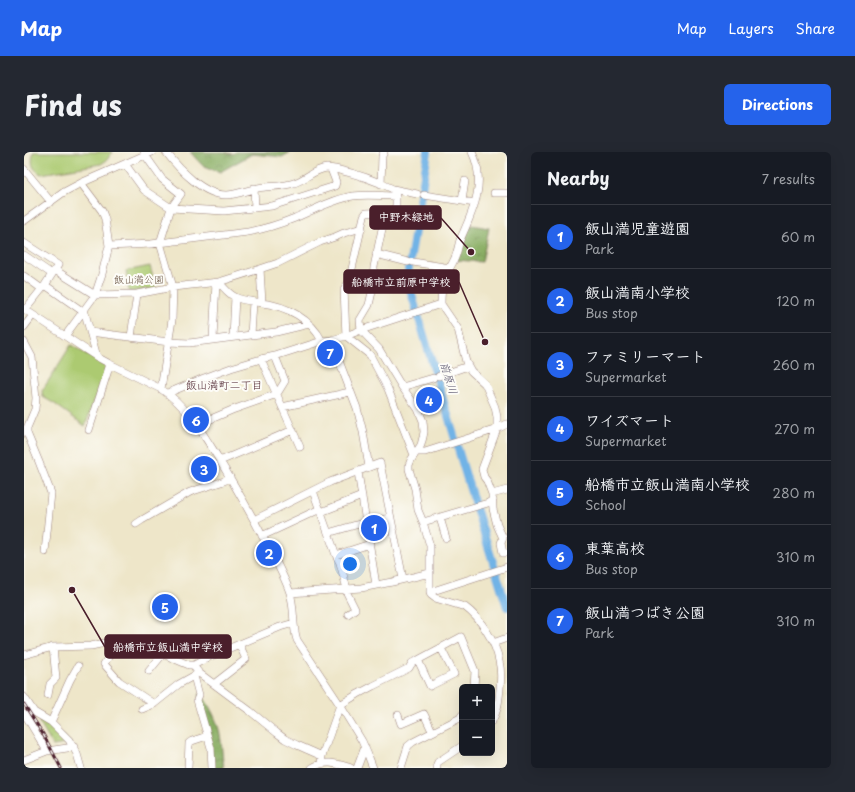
<!DOCTYPE html>
<meta charset="utf-8">
<style>
body{margin:0;font-family:"Playpen Sans","Klee One",sans-serif;background:#242831;color:#f1f3f6}
.controls{position:absolute;right:12px;bottom:12px;display:grid;overflow:hidden;border-radius:6px;box-shadow:0 4px 16px #0002}
.controls button{width:36px;height:36px;display:grid;place-items:center;padding:0;border:0;border-bottom:1px solid #363941;background:#171b24;color:#f1f3f6;font:20px sans-serif}
.you{position:absolute;left:326px;top:412px;width:14px;height:14px;margin:-10px;border:3px solid #fff;border-radius:50%;background:#1a73e8;box-shadow:0 0 0 6px #1a73e833}
.badge{display:grid;place-items:center;width:26px;height:26px;border-radius:50%;background:#2563eb;color:#fff;font-size:13px;font-weight:700}
.pin{position:absolute;translate:-50% -50%;border:2px solid #fff;box-shadow:0 1px 4px #0006}
.list{margin:0;padding:0;list-style:none}
h2{display:flex;justify-content:space-between;align-items:center;height:52px;margin:0;padding:0 16px;font-size:17px}
h2 small{font-size:13px;font-weight:400;color:#9ea1a6}
.list li{display:grid;grid-template-columns:26px 1fr auto;gap:12px;align-items:center;box-sizing:border-box;height:64px;padding:0 16px;border-top:1px solid #363941}
.list b{display:block;font-size:15px;white-space:nowrap}
.list p{margin:0;font-size:13px;white-space:nowrap;color:#9ea1a6}
.list em{font-size:13px;font-style:normal;color:#9ea1a6}
.map{position:relative;flex:none;width:483px;height:616px;overflow:hidden;border-radius:6px}
header{display:flex;align-items:center;gap:24px;box-sizing:border-box;height:56px;padding:0 20px;background:#2563eb;color:#fff}
header strong{font-size:19px}
nav{display:flex;gap:22px;margin-inline-start:auto;font-size:14px}
.intro{display:flex;align-items:center;justify-content:space-between;box-sizing:border-box;height:96px;padding:0 24px}
h1{margin:0;font-size:28px}
.button{padding:10px 18px;border-radius:6px;background:#2563eb;color:#fff;font-size:14px;font-weight:700}
main{display:flex;gap:24px;padding:0 24px}
aside{flex:1;background:#171b24;border-radius:6px;box-shadow:0 4px 16px #0002}
.map>svg:first-child{display:block}
.forest{fill:url(#forest-crowns);stroke:#6a6647}
.park{fill:#acca71;stroke:#7b744e}
.garden{fill:url(#garden-dots);stroke:#7b744e}
.lines{fill:none;stroke-linecap:round;stroke-linejoin:round}
.river{stroke:#71b3e6;stroke-width:8}
.minor-casing{stroke:#9c827a;stroke-width:8}
.minor{stroke:#fff;stroke-width:7}
.rail-casing{stroke:#4a1f2b;stroke-width:3}
.rail{stroke:#fdfcf7;stroke-width:1.5;stroke-dasharray:4.5;stroke-linecap:butt}
.labels{text-anchor:middle;stroke-width:4;stroke-linejoin:round;paint-order:stroke}
.park-label{font-size:10px;fill:#675240;stroke:#fdfcf7}
.water-label{font-size:11px;font-style:italic;fill:#58536c;stroke:#fdfcf7}
.neighbourhood-label{font-size:11px;fill:#4a1f2b;stroke:#fdfcf7}
.leader{fill:none;stroke:#4a1f2b;stroke-width:1.5}
.callout-dot{fill:#4a1f2b;stroke:#fdfcf7;stroke-width:1.5}
.callout{fill:#4a1f2b;stroke:#4a1f2b;stroke-width:1.5}
.callout-label{font-size:11px;text-anchor:middle;font-weight:bold;fill:#fff}
</style>
<header>
<strong>Map</strong>
<nav><a>Map</a><a>Layers</a><a>Share</a></nav>
</header>
<div class="intro"><h1>Find us</h1><a class="button">Directions</a></div>
<main>
<div class="map">
<svg width="483" height="616" viewBox="0 0 483 616">
<defs>
<pattern id="forest-crowns" width="20" height="18" patternUnits="userSpaceOnUse"><rect width="20" height="18" fill="#89ae63"/><path d="M2 6a3 3 0 1 1 6 0M12 15a3 3 0 1 1 6 0" fill="none" stroke="#728d52"/></pattern>
<pattern id="garden-dots" width="8" height="8" patternUnits="userSpaceOnUse"><rect width="8" height="8" fill="#acca71"/><path d="M2 2h.1M6 6h.1" fill="none" stroke="#96ad62" stroke-width="1.8" stroke-linecap="round"/></pattern>
</defs>
<rect width="100%" height="100%" fill="#fdfcf7"/>
<filter id="ink" filterUnits="userSpaceOnUse"><feTurbulence type="fractalNoise" baseFrequency=".025" numOctaves="2"/><feDisplacementMap in="SourceGraphic" scale="8" xChannelSelector="R" yChannelSelector="G"/><feConvolveMatrix kernelMatrix="1 2 1 2 8 2 1 2 1" color-interpolation-filters="sRGB"/></filter>
<filter id="wash" filterUnits="userSpaceOnUse"><feTurbulence type="fractalNoise" baseFrequency=".012" numOctaves="4" result="noise"/><feDisplacementMap in="SourceGraphic" scale="16" xChannelSelector="R" yChannelSelector="G"/><feGaussianBlur stdDeviation="0.9" result="paint"/><feColorMatrix in="noise" values="0 0 0 0 0 0 0 0 0 0 0 0 0 0 0 0 0 1.4 0 .05"/><feComposite in="paint" operator="in"/></filter>
<g filter="url(#wash)">
<rect width="100%" height="100%" fill="#eee6c9"/>
<path class="forest" d="M166,0H200L209,2L212,0H267L258,5L228,2L196,20L178,13Z
M447,73L465,76L458,110L432,108L438,91Z
M177,542C185,552 194,570 196,582C198,593 198,605 200,616H190L175,543Z"/>
<path class="park" d="M9,0H88L83,8L77,12L17,22C6,15 8,11 9,0Z
M126,114L132,137L105,140L102,119Z
M305,190L312,210L307,212L300,192Z
M47,193L83,215L61,274L31,252L19,245L18,239Z"/>
<path class="garden" d="M19,567L47,591L29,594L15,570Z"/>
<g class="lines">
<path class="river" d="M404,0L383,127L446,337L483,455"/>
</g>
</g>
<g filter="url(#ink)">
<g class="lines">
<g class="minor-casing">
<path id="minor" d="M120,0L121,3L138,27L157,42L147,56L136,91L149,135L148,168L137,237
M142,0C155,17 179,43 202,43C213,43 223,38 234,36C246,34 258,35 270,31C281,28 290,17 303,16C305,16 309,17 311,17C329,21 353,29 369,37L372,44V54L358,77L350,115L348,140L345,153L336,168L337,178L355,197L378,235L394,257L399,269L400,280L399,285L397,293L387,308L385,313V317L391,337L394,358L399,370L406,394V440L407,443L411,446L441,455C456,466 472,490 475,509C477,517 477,527 476,536C475,547 474,559 468,569
M101,12L120,38L147,56L200,59L248,54L311,34L312,30L307,17
M0,17L27,50
M357,32L358,4L360,0
M230,36L231,56
M369,37L393,42
M470,41H483
M400,43L451,51
M438,49L441,29
M368,60L342,61L340,64L325,130L320,137L322,184L346,203L364,237L390,303
M0,69L40,40L57,31L128,0
M0,91L34,113L21,133L1,158
M85,94L127,92L224,80C240,77 256,72 271,66C289,58 310,47 329,44C343,42 358,44 372,44
M352,102L384,110
M0,103L28,122
M389,110L426,116
M236,117L238,151
M31,118L71,143L113,142L149,135L195,130L236,117L254,111L296,90L311,85L320,81L338,76
M0,124L18,137
M195,130C199,135 205,142 211,145C219,149 229,149 238,151C263,154 287,167 298,189
M21,133L61,161L73,205
M417,152L434,177L442,210L447,219L461,232L471,255L473,265V277L458,317L460,325L463,329L468,342L469,357L473,373L479,386L477,391L479,401H483
M0,157L73,205L86,212L137,237C162,253 178,280 193,304C210,332 226,360 241,389C250,406 260,423 266,441C271,456 268,474 273,488L316,553L338,589L344,603L349,616
M0,175L9,163
M66,180L145,190L165,191L227,183L252,180L285,172
M227,183L229,150
M41,184L71,143L78,122L85,94L81,67L78,59L57,31
M107,185L113,142
M209,185L211,145
M189,187L192,131
M307,188L333,256L339,280L345,315
M0,190L8,205L12,246L11,257L3,276V281L15,310L27,341L21,400
M237,207L276,295
M415,224L444,214
M378,235L409,226
M144,241L180,226L207,216L237,207L251,204L298,189L307,188L322,184L337,178L417,152C417,144 417,136 420,128C422,121 427,115 430,108C433,102 434,95 436,88C449,59 463,31 448,0
M258,255L326,240
M173,273L208,258L253,242L261,229L251,204
M65,278L86,212
M393,300H401L473,277L483,272
M196,309L269,278
M334,320L352,433
M289,339L312,403L316,411L323,437
M468,342L483,338
M297,360L338,344
M416,366L422,386
M230,368L306,330L356,311L379,427
M399,370L464,351L469,348
M112,372L118,368L166,340L200,329L206,325
M304,381L342,370L367,366
M238,384L296,357
M312,403L346,392
M321,437L331,457L324,462
M406,440L483,415
M266,441L337,436L368,430L406,421
M95,488L80,512L95,529L130,552
M469,491L483,486
M0,503L29,495L67,494L95,488L107,491L139,502L165,513H170L187,504L256,475L270,471
M394,508L406,534L430,522L417,496
M170,513L171,516L175,521L226,559L253,581L261,587L273,593L298,604
M125,519L139,502
M170,524L175,543L173,548L187,596L188,616
M190,532L222,507L215,492
M24,543L26,532L32,526L29,495
M0,545L10,560L27,570L45,588L53,602L57,616
M118,557L130,552L155,532L173,522
M0,561L23,599
M374,563L377,572L400,562L408,579
M27,570L46,528L54,514
M0,608L23,599L50,595
M297,611L298,604L316,553L334,542L349,534L385,516L388,511L394,508L437,485L451,519L450,535
M164,616L165,591L168,589L183,584
M288,616C301,607 314,612 327,616
M333,616L341,595
M377,616L384,594L389,590L436,566L438,563
M413,616V612L414,610L438,594"/>
</g>
<use href="#minor" class="minor"/>
<g class="rail-casing">
<path id="rail" d="M0,552L19,582L37,616"/>
</g>
<use href="#rail" class="rail"/>
</g>
</g>
<g class="labels">
<g class="park-label">
<text x="115" y="131">飯山満公園</text>
</g>
<g class="water-label">
<text transform="translate(425 226) rotate(73)" y="4">前原川</text>
</g>
<g class="neighbourhood-label">
<text x="200" y="237">飯山満町二丁目</text>
</g>
</g>
<path class="leader" d="M447 100L417 66M461 190L435 130M48 438L81 495"/>
<g class="callout-dot">
<circle cx="447" cy="100" r="4"/>
<circle cx="461" cy="190" r="4"/>
<circle cx="48" cy="438" r="4"/>
</g>
<g class="callout">
<rect x="346" y="54" width="71" height="23" rx="4"/>
<rect x="320" y="118" width="115" height="23" rx="4"/>
<rect x="81" y="483" width="126" height="23" rx="4"/>
</g>
<g class="callout-label">
<text x="382" y="69">中野木緑地</text>
<text x="377" y="134">船橋市立前原中学校</text>
<text x="144" y="499">船橋市立飯山満中学校</text>
</g>
</svg>
<div class="controls">
<button>+</button>
<button>−</button>
</div>
<div class="you"></div>
<div class="pin badge" style="left:350px;top:376px">1</div>
<div class="pin badge" style="left:245px;top:401px">2</div>
<div class="pin badge" style="left:180px;top:317px">3</div>
<div class="pin badge" style="left:405px;top:248px">4</div>
<div class="pin badge" style="left:141px;top:455px">5</div>
<div class="pin badge" style="left:172px;top:268px">6</div>
<div class="pin badge" style="left:306px;top:201px">7</div>
</div>
<aside>
<h2>Nearby<small>7 results</small></h2>
<ul class="list">
<li><span class="badge">1</span><div><b>飯山満児童遊園</b><p>Park</p></div><em>60 m</em></li>
<li><span class="badge">2</span><div><b>飯山満南小学校</b><p>Bus stop</p></div><em>120 m</em></li>
<li><span class="badge">3</span><div><b>ファミリーマート</b><p>Supermarket</p></div><em>260 m</em></li>
<li><span class="badge">4</span><div><b>ワイズマート</b><p>Supermarket</p></div><em>270 m</em></li>
<li><span class="badge">5</span><div><b>船橋市立飯山満南小学校</b><p>School</p></div><em>280 m</em></li>
<li><span class="badge">6</span><div><b>東葉高校</b><p>Bus stop</p></div><em>310 m</em></li>
<li><span class="badge">7</span><div><b>飯山満つばき公園</b><p>Park</p></div><em>310 m</em></li>
</ul>
</aside>
</main>
